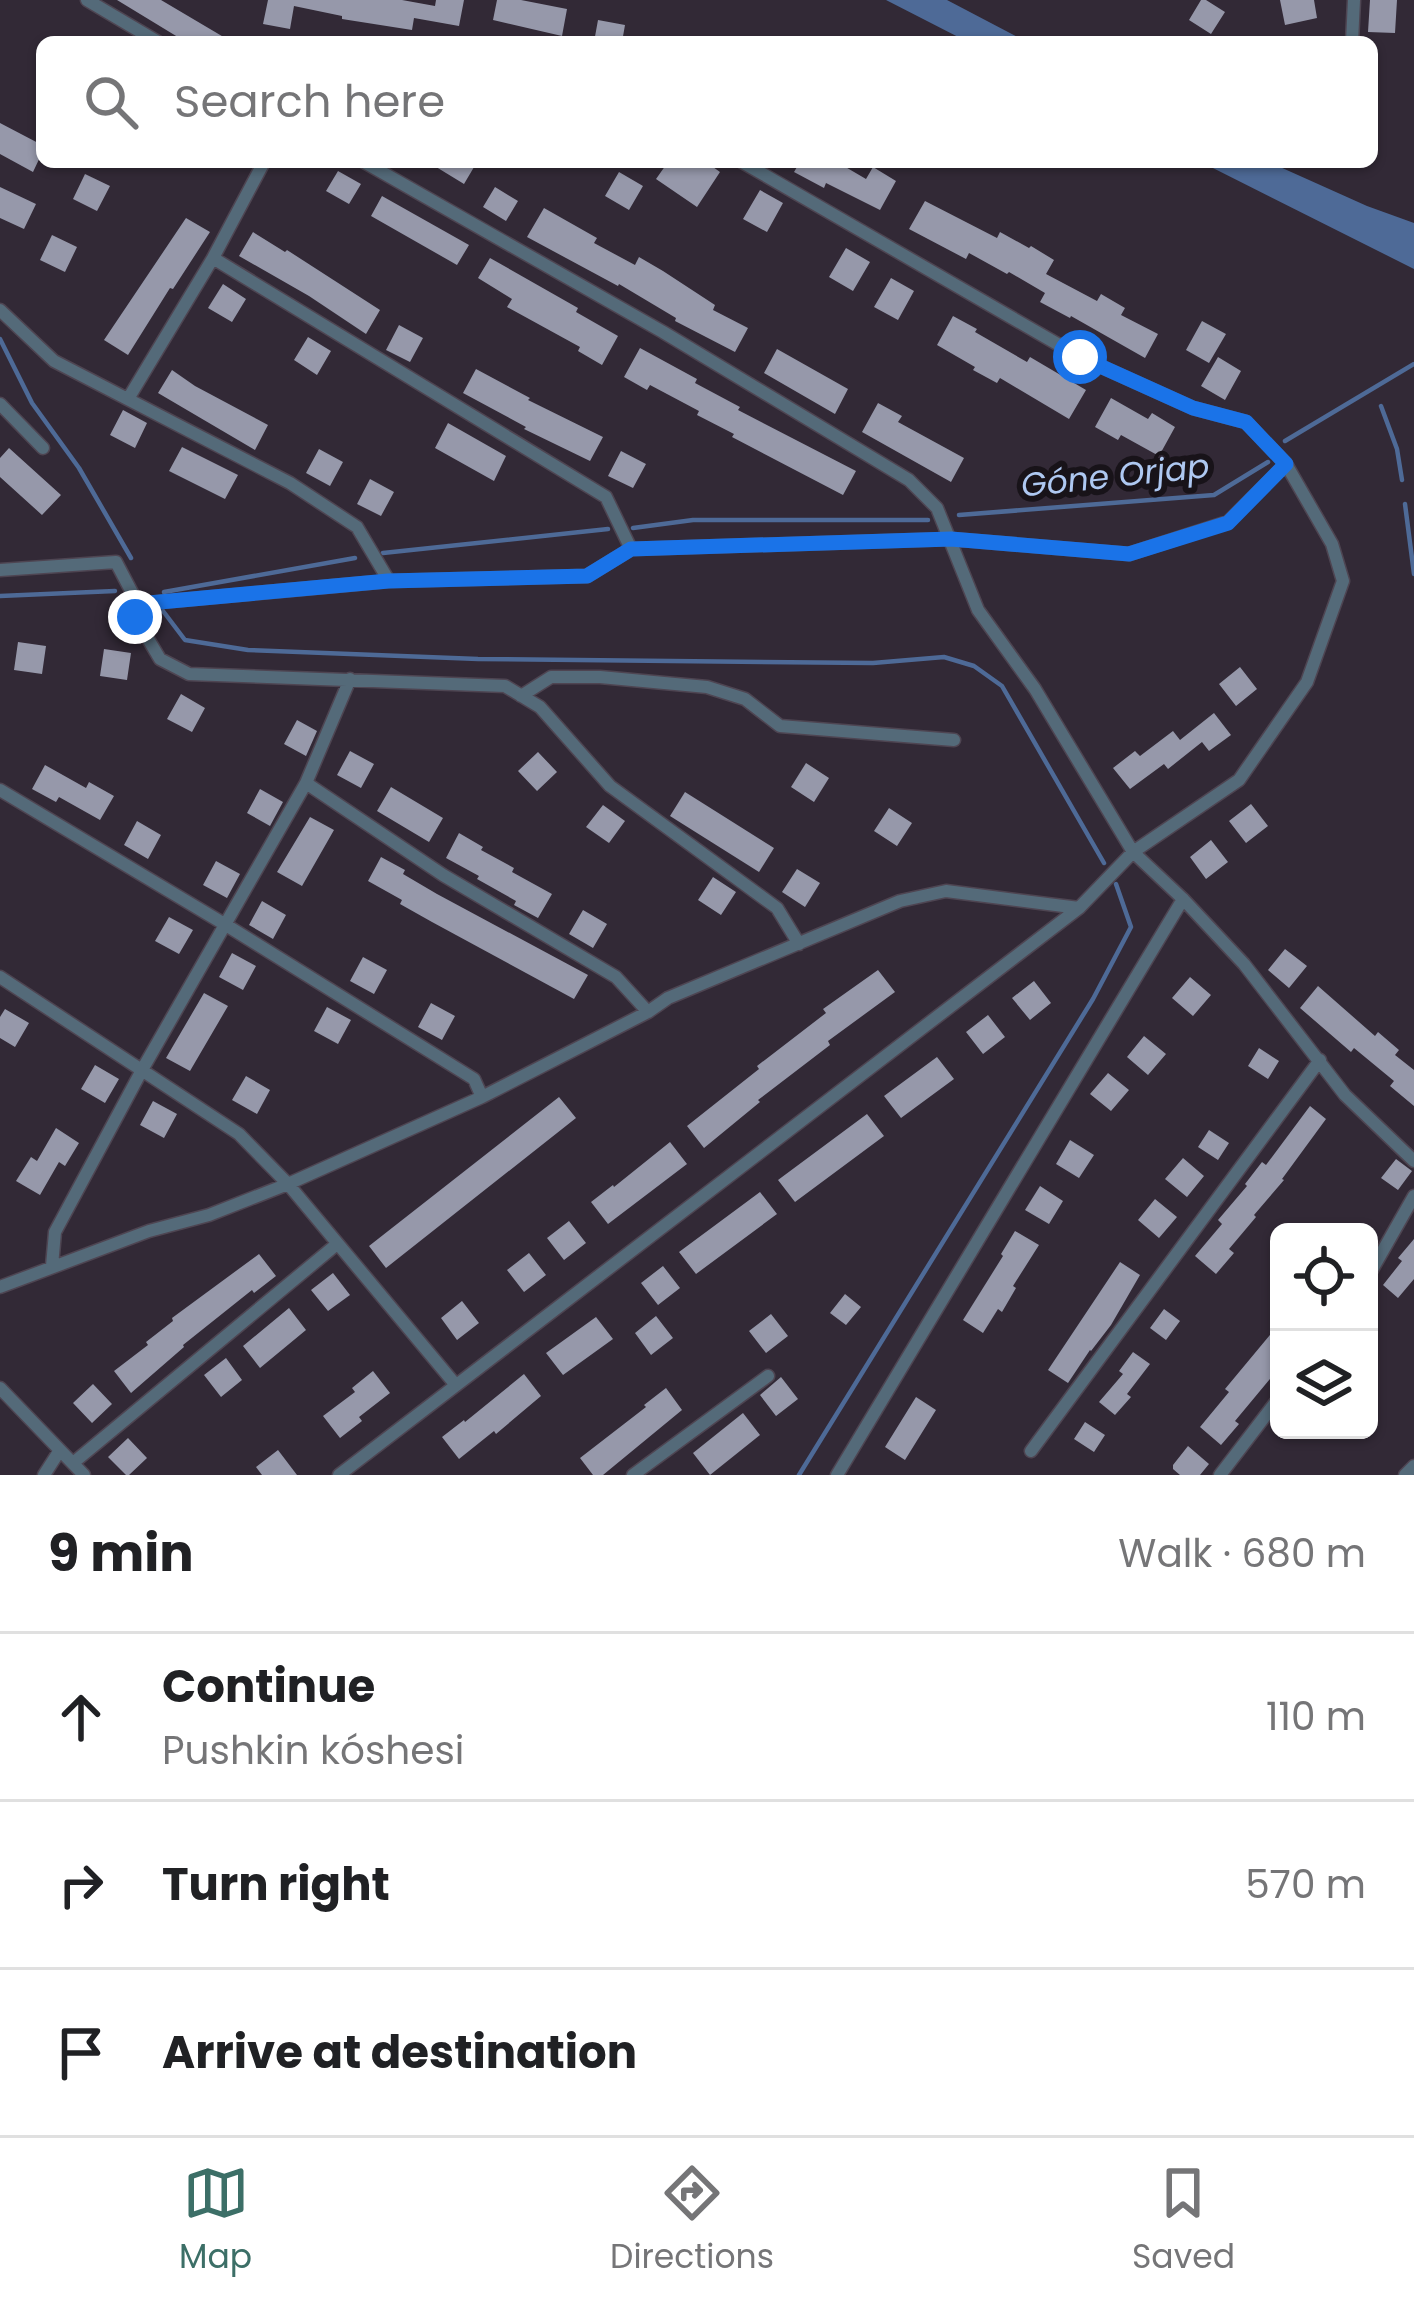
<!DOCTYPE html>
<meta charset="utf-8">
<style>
body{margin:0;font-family:Poppins,sans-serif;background:#f6f6f6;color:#202124}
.controls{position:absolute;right:36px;bottom:36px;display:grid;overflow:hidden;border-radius:18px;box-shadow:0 3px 9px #0004}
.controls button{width:108px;height:108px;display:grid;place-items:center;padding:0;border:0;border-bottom:3px solid #e0e0e0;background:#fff;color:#202124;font:60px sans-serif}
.stop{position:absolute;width:36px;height:36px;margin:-27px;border:9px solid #1a73e8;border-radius:50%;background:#fff}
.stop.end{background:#1a73e8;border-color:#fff;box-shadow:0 3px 12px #0008}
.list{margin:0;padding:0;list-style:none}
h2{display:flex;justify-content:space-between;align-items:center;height:156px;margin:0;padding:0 48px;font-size:51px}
h2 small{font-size:39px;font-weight:400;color:#757577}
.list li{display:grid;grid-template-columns:78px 1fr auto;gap:36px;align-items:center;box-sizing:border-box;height:168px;padding:0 48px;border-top:3px solid #e0e0e0}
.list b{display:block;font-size:45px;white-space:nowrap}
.list p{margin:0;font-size:39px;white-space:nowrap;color:#757577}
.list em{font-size:39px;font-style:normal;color:#757577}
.icon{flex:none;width:66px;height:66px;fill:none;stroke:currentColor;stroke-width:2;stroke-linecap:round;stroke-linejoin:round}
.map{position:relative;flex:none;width:1414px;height:1475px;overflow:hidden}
.search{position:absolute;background:#fff;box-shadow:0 3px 9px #0004;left:36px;right:36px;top:36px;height:132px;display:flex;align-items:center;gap:30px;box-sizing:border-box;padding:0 42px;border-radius:18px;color:#757577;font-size:45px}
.sheet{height:660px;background:#fff}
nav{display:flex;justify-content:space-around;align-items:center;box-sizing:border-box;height:168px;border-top:3px solid #e0e0e0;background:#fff;font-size:33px;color:#757577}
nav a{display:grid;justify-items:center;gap:6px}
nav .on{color:#3c6f67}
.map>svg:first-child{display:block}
.water{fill:#4e6a97}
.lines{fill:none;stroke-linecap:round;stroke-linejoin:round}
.stream{stroke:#4e6a97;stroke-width:4.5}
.building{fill:#9698aa}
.street-casing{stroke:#4e4552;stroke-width:15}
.street{stroke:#546a79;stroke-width:12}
.route{stroke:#1a73e8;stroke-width:15}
.labels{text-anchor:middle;stroke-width:12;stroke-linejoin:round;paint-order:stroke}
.water-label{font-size:33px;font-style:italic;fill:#aec8f1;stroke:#181319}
</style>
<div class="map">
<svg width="1414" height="1475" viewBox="0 0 1414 1475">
<rect width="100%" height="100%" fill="#322936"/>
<path class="water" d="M886,0H947L1027,42H968Z
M1201,162H1269L1367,206L1414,223V269Z"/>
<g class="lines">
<path class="stream" d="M0,339L32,403L79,468L131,558
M1381,406L1397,449L1402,480
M1285,441L1414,364
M1405,504L1414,574
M959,515L1214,495L1268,462
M633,528L693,520H928
M383,553L608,529
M164,592L355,558
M0,596L115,591
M163,611L185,640L248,650L478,659L873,663L944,657L974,666L1002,686L1104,863
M799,1475L1093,999L1131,927L1116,884"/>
</g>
<path class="building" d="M117,0H161L232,42H186Z
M268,0H402L435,6L436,0H464L459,26L414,18L412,30L342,19V16L294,6L290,29L263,24Z
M497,0H521L567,9L562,36L493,20Z
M1201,0H1206L1225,12L1211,34L1189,20Z
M1280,0H1314L1317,18L1285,25Z
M1370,0H1397L1395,33L1368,32Z
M598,20L625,25L622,42H594Z
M0,123L42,145V153L33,172L0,154Z
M428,162H477L464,184Z
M668,162H706L720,172L697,207L656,179Z
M800,162H837L866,179L873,167L896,181L880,210L826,183L824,188L794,172Z
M338,171L361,184L349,204L326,191Z
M619,172L643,186L629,210L605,196Z
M85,174L110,186L97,211L73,199Z
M0,187L36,204L24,229L0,218Z
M495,187L518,201L506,221L483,207Z
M760,190L783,203L767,232L743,219Z
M382,196L469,245L457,265L371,216Z
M925,201L997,238L1000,232L1029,248L1031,246L1054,260L1046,274L1097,301L1101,294L1125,308L1121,315L1158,334L1145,358L1071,316L1070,318L1040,302L1045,293L1009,272L1007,274L969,253L966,259L909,229Z
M544,208L597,238L594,243L635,265L639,257L663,271L715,305L713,310L748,328L735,352L675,321L676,318L619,284L618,286L527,237Z
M186,218L210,232L173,289L170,288L128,355L104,340Z
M253,232L285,252L287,250L380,310L366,334L309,296L239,256Z
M52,235L77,247L65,272L40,260Z
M846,248L870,262L853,291L829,277Z
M490,258L578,308L576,312L618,336L602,365L578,351L580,347L507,307L512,299L478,278Z
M891,278L914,291L898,320L874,307Z
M223,284L246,299L232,322L208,308Z
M953,316L977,329L975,332L1027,362L1030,357L1086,390L1069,419L1000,378L997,383L973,370L975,367L937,345Z
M1202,321L1226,334L1209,363L1186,350Z
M399,325L423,338L410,362L386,350Z
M308,337L331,351L317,375L294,360Z
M640,348L697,379L695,383L740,407L738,410L856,471L843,495L732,437L734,434L697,415L699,411L650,385L647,390L624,377Z
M777,349L848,389L835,414L764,373Z
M1218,357L1241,371L1225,400L1201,386Z
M476,369L530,398L528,400L603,437L590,461L524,429L526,427L463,393Z
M172,370L195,386L268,425L255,450L158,393Z
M1111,398L1148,419L1152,413L1175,427L1159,456L1121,435L1118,440L1095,427Z
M878,403L902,416L898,422L964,458L951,482L862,432Z
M123,410L147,423L135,448L110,435Z
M448,423L506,456L494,481L435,448Z
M182,447L238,475L225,499L169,471Z
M9,448L61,495L42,515L0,477V458Z
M319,449L343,462L330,486L306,473Z
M621,451L646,464L633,488L608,476Z
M370,479L394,492L381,516L357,504Z
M18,642L46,646L42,674L14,670Z
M104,649L131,653L127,680L100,676Z
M1240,667L1257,689L1236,706L1219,684Z
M181,694L205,708L192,732L167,719Z
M1214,713L1231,735L1209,751L1202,742L1168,769L1164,764L1130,789L1113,768L1135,751L1140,756L1173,731L1180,740Z
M297,720L317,731L306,756L284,744Z
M350,751L374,764L361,788L337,775Z
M538,752L557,772L537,791L518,771Z
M806,763L829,778L814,802L791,787Z
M45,765L86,788L89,782L114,796L100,820L59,797L56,802L32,789Z
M391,787L443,818L429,842L377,811Z
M260,789L283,802L270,826L247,813Z
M685,792L774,848L759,872L670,816Z
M1251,804L1268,826L1246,843L1229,821Z
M603,805L625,821L609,843L586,827Z
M889,808L912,823L897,846L874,831Z
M310,817L334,830L302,886L277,872Z
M137,821L161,835L148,859L124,845Z
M459,833L483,847L481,850L514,868L512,872L552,894L538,918L514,905L516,901L477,879L479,876L446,858Z
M1211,840L1228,862L1206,879L1190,857Z
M381,857L405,870L403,874L437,894L588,975L574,999L432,922L400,904L402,900L368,881Z
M216,861L240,874L227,898L203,885Z
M797,869L820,883L805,907L782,892Z
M713,877L736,892L721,915L698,900Z
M262,901L286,915L273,939L249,925Z
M583,910L607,924L593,948L569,934Z
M169,917L193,930L179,954L155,941Z
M1285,949L1307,966L1289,988L1268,970Z
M232,953L256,966L243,990L219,977Z
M363,957L387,970L374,994L350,981Z
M878,970L895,992L828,1041L830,1045L758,1100L760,1102L704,1148L687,1126L759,1069L757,1066L826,1013L823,1009Z
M1190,977L1211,995L1193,1016L1172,998Z
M1034,981L1051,1003L1030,1020L1012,998Z
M1318,986L1375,1036L1378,1032L1399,1050L1395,1055L1414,1070V1106L1390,1086L1394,1081L1354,1048L1351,1052L1300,1008Z
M204,993L228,1006L190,1071L166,1058Z
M431,1003L455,1016L442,1040L418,1027Z
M327,1007L351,1020L338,1044L314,1031Z
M5,1009L29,1023L15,1047L0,1038V1017Z
M988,1015L1005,1037L983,1054L966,1032Z
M1144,1036L1166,1054L1148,1075L1127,1057Z
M1259,1048L1279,1061L1268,1079L1248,1066Z
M937,1057L954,1079L901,1118L884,1096Z
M95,1065L119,1079L105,1103L81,1089Z
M1108,1073L1129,1090L1111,1111L1090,1094Z
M246,1076L270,1090L257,1114L232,1100Z
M559,1097L576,1118L386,1268L369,1246Z
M153,1101L177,1114L164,1138L140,1125Z
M1310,1106L1326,1119L1282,1179L1284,1180L1254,1215L1256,1217L1229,1249L1234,1253L1216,1274L1195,1256L1222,1224L1218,1220L1247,1186L1245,1184L1262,1162L1266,1165Z
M867,1114L884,1136L795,1202L778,1180Z
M56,1128L79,1143L65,1166L59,1162L40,1195L16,1181L31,1157L37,1161Z
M1209,1130L1229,1143L1218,1160L1198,1147Z
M1070,1140L1094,1155L1079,1178L1056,1164Z
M670,1142L687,1164L608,1224L591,1202L613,1185L614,1187Z
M1183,1158L1204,1176L1187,1197L1165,1179Z
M1396,1159L1412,1171L1398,1190L1381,1178Z
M1040,1186L1063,1201L1049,1224L1025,1210Z
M760,1192L777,1214L696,1274L679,1252Z
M1155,1199L1177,1217L1159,1238L1138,1220Z
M569,1221L586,1243L564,1260L547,1238Z
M1015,1231L1039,1245L1013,1286L1016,1288L1002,1312L998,1309L983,1333L963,1320L1003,1256L1001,1254Z
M1414,1239V1279L1398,1298L1383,1285L1402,1261L1398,1258Z
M529,1253L546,1275L524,1292L507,1270Z
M259,1254L276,1276L254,1293L252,1290L183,1345L184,1347L131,1393L114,1371L148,1345L146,1342L173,1321L172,1318Z
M1120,1262L1140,1275L1111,1325L1091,1351L1090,1350L1068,1383L1048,1370Z
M663,1266L680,1288L658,1305L641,1283Z
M333,1273L350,1295L328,1311L311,1290Z
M845,1294L861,1307L846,1325L830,1313Z
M462,1301L479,1323L457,1340L441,1318Z
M289,1308L306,1330L260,1368L243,1346Z
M1164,1309L1180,1321L1166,1340L1150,1328Z
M771,1314L788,1336L766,1353L749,1331Z
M656,1316L673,1338L651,1355L635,1333Z
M596,1317L613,1339L563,1375L546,1353Z
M1279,1324V1368L1235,1421L1239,1424L1221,1445L1200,1427L1229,1392L1225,1389Z
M1133,1352L1150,1364L1127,1394L1131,1397L1115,1415L1099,1402L1123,1374L1119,1371Z
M226,1358L242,1380L221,1397L204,1375Z
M373,1371L390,1393L359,1417L362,1421L340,1438L323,1416L355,1392L352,1388Z
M524,1374L541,1396L496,1434L494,1431L459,1459L442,1437L464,1420L465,1422Z
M781,1377L798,1399L776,1416L760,1395Z
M93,1384L112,1404L92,1423L73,1403Z
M666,1388L682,1410L603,1475H593L580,1458L646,1407L644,1405Z
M916,1397L936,1410L905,1460L885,1447Z
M743,1413L760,1435L710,1475L693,1453Z
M1085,1422L1105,1435L1094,1452L1074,1439Z
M128,1438L147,1458L129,1475H126L108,1457Z
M1188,1446L1209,1464L1200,1475H1180L1173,1469V1465Z
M278,1450L297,1475H262L256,1467Z"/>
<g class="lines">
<g class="street-casing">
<path id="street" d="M87,0L158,42
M1352,42L1354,0
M364,162L663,332L909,480L937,508L978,610L1035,689L1133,852L1183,899L1244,964L1345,1095L1414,1161
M213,258L606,497L631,549
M0,310L54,361L290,483L357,527L389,581
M128,399L213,258L264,162
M0,404L43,448
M0,570L116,562L138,604L135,617L160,659L189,674L505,686L540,707L610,786L777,908L799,944
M138,604L389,581L587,576L631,549L951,539L1129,554L1228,522L1286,464
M521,696L551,677H600L707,687L745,699L780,726L954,740
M306,783L443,875L616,977L648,1012
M0,790L226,925L474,1079L482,1097
M0,977L239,1134L288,1184L455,1384
M52,1266L55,1232L142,1070L306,783L350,679
M1369,1275L1414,1196
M0,1287L149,1231L209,1215L288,1184L482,1097L648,1012L668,998L900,901L946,891L1079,908
M0,1388L84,1475
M1031,1451L1320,1060
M73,1463L337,1244
M44,1475L60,1450
M339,1475L1079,908L1133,852L1239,780L1307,682L1343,581L1332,544L1286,464L1246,422L1193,408L1080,357L742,162
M633,1475L768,1376
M837,1475L1183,899
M1220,1475L1279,1398
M1405,1475L1414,1466"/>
</g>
<use href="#street" class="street"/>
</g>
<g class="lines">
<path class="route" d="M135,617L138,604L388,581L587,576L631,549L951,539L1129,554L1228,523L1286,464L1246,422L1193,408L1080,357"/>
</g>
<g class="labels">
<g class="water-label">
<text transform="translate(1115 475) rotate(-6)" y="12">Góne Orjap</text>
</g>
</g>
</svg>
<div class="controls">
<button><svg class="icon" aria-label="locate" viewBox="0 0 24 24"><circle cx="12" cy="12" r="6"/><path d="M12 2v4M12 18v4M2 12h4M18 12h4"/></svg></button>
<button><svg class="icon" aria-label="layers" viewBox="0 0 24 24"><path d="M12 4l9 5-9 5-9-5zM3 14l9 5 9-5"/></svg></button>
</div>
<div class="stop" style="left:1080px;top:357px"></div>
<div class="stop end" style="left:135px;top:617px"></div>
<div class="search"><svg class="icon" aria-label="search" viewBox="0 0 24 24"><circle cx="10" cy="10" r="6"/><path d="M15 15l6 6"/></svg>Search here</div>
</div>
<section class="sheet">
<h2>9 min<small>Walk · 680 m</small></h2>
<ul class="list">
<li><svg class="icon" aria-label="ahead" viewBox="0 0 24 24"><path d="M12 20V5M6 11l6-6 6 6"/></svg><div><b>Continue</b><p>Pushkin kóshesi</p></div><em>110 m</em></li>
<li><svg class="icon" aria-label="right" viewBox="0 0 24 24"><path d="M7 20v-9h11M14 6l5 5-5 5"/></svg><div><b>Turn right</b></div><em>570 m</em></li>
<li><svg class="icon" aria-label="arrive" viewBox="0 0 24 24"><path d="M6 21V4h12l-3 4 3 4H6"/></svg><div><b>Arrive at destination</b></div></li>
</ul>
</section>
<nav>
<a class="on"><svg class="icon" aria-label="map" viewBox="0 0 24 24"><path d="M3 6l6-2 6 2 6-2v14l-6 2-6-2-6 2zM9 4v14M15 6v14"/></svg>Map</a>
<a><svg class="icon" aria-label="directions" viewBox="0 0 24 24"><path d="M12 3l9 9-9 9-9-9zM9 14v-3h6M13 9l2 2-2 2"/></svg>Directions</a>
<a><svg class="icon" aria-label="saved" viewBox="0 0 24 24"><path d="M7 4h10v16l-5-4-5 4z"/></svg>Saved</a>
</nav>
